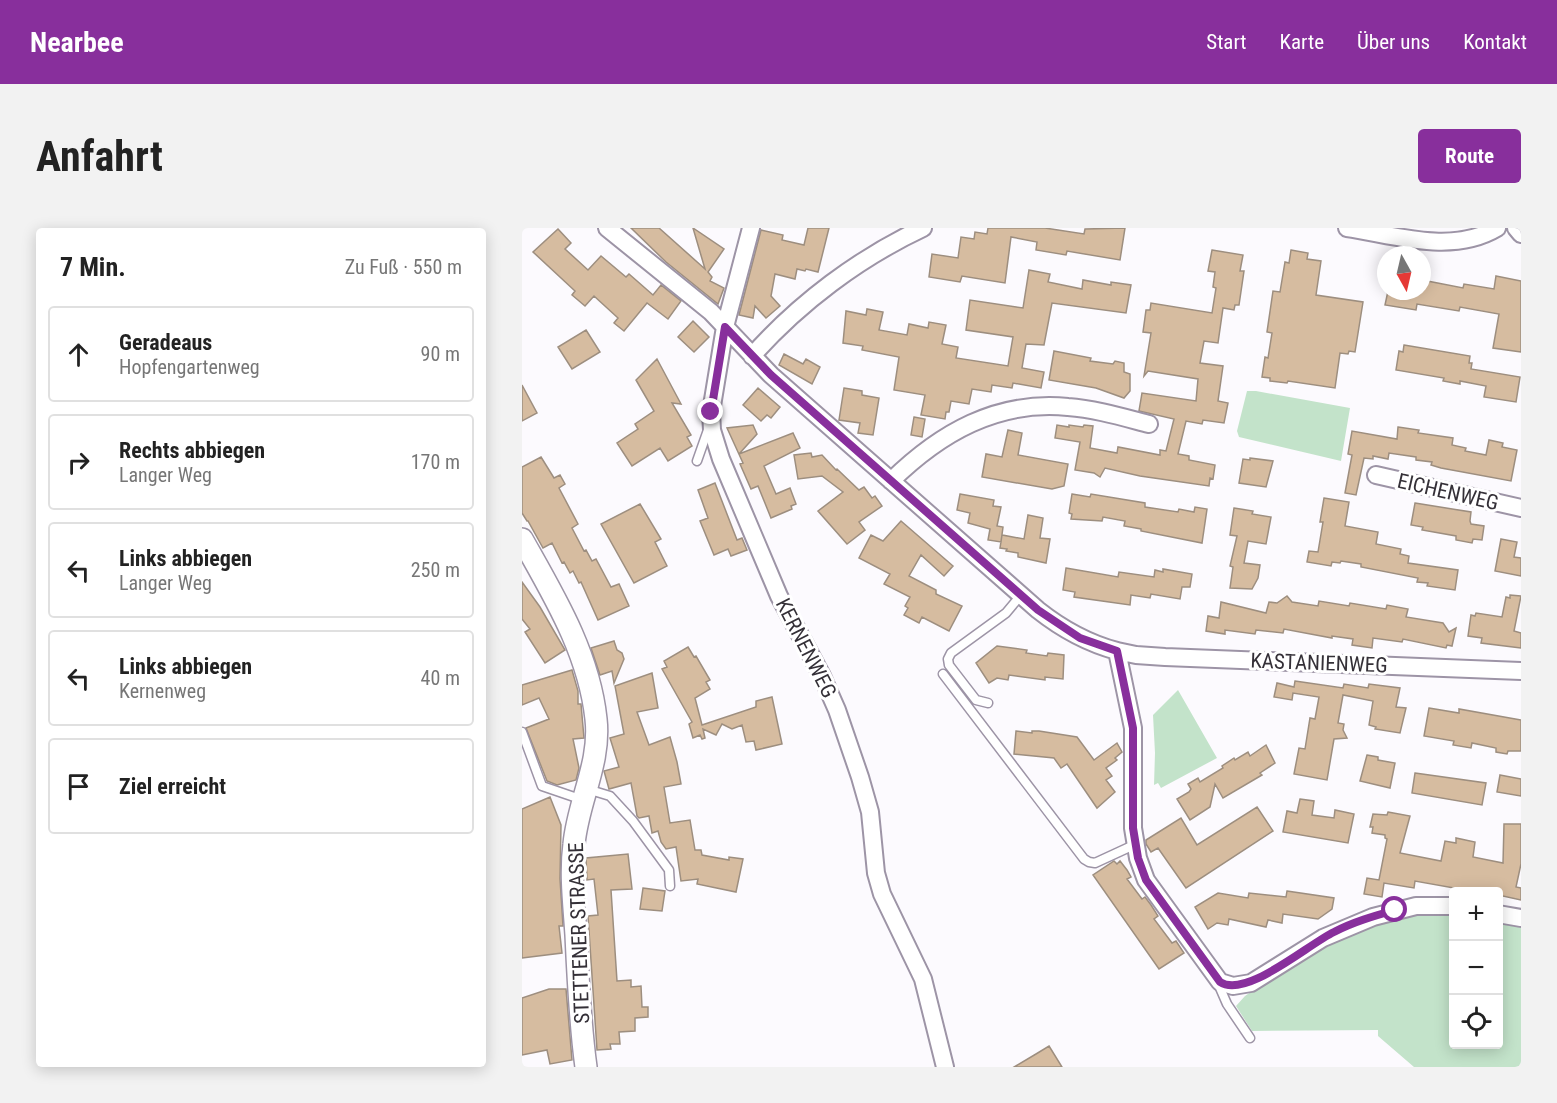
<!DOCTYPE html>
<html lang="de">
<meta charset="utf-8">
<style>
body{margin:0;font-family:"Roboto Condensed",sans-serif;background:#f2f2f2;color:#222}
.controls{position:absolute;right:18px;bottom:18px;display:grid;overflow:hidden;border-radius:6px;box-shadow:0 3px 15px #0003}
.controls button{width:54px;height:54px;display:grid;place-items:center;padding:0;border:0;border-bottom:2px solid #e0e0e0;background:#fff;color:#222;font:30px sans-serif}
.compass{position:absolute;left:855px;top:18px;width:54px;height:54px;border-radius:50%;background:#fff;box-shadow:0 3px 15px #0003;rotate:172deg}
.stop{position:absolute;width:18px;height:18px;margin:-14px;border:4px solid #882f9c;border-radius:50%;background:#fff}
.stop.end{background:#882f9c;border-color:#fff;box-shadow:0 2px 6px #0008}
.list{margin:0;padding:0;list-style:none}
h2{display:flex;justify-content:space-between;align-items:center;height:78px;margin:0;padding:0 24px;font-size:26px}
h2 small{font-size:20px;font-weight:400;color:#767676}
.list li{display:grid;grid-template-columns:39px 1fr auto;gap:18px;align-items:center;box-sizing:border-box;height:96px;margin:0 12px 12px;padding:0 12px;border:2px solid #e0e0e0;border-radius:6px}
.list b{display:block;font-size:22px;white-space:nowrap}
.list p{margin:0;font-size:20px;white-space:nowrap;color:#767676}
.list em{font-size:20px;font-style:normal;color:#767676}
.icon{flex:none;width:33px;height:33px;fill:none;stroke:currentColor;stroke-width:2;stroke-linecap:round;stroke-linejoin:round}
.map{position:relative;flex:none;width:999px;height:839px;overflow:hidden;border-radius:6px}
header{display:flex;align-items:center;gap:36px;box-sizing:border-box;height:84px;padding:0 30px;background:#882f9c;color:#fff}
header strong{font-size:28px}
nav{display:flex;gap:33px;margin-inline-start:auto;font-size:21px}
.intro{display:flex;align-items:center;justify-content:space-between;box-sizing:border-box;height:144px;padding:0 36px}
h1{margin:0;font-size:42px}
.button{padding:15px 27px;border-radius:6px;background:#882f9c;color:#fff;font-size:21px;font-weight:700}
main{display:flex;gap:36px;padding:0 36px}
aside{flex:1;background:#fff;border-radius:6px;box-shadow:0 3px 15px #0003}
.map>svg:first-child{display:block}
.green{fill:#c3e3ca}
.building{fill:#d6bca0;stroke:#9d8e7f;stroke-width:1.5}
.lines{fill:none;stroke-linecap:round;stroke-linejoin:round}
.service-casing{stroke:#9d94a6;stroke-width:11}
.minor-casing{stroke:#9d94a6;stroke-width:20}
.tertiary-casing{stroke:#9d94a6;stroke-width:24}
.service{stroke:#fff;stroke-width:8}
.minor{stroke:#fff;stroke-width:16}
.tertiary{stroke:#fff;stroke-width:21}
.route{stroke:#882f9c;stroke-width:8}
.labels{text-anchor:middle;stroke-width:6;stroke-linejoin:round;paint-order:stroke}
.street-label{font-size:21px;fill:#343037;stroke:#fff}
</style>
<header>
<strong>Nearbee</strong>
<nav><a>Start</a><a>Karte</a><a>Über uns</a><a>Kontakt</a></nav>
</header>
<div class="intro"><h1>Anfahrt</h1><a class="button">Route</a></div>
<main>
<aside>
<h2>7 Min.<small>Zu Fuß · 550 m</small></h2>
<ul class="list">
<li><svg class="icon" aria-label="ahead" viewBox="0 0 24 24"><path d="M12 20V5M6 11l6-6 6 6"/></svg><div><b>Geradeaus</b><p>Hopfengartenweg</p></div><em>90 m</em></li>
<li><svg class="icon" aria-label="right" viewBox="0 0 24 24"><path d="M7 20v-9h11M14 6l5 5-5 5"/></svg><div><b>Rechts abbiegen</b><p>Langer Weg</p></div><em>170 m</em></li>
<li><svg class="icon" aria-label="left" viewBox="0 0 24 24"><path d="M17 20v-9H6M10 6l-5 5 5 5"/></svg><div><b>Links abbiegen</b><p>Langer Weg</p></div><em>250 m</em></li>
<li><svg class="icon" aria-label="left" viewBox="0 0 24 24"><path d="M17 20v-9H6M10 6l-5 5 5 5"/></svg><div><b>Links abbiegen</b><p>Kernenweg</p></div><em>40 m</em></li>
<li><svg class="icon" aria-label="arrive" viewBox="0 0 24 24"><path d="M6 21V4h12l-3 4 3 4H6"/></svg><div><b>Ziel erreicht</b></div></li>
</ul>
</aside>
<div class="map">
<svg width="999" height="839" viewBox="0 0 999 839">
<rect width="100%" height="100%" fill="#fcfafe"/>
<path class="green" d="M725,163H734L828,180L819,233L717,209L715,203Z
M656,462L695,530L639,560L636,555L632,557L633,525L631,487Z
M931,685L932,816H976L977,692L999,696V839H892L856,808V802L730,803L714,778L723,768L771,735L816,709L881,687Z"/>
<path class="building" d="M109,0H137L183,41L171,0L202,21L186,44L190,49L188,53L202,60L196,76L144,34Z
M286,0H307L296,44L284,41L283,43L275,41L273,51L253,46L249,68L258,78L244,90L233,78L231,90L217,87L239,2L261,7L260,12L282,17Z
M466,0H523L562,6L563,1L603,0L598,32L545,23L544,27L514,22L515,14L489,9L483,55L440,48L438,54L407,49L410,26L436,30L439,9L452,11L453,4L465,6Z
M36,1L49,15L43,21L66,42L79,28L104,49L107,46L131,67L139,57L159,73L146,91L125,75L102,103L92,95L96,90L72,68L63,78L50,67L53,63L11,24Z
M690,22L721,27L718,43H722L717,77H713L712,82L701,80L696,115L682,113L678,135L701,138L696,173L706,175L702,195L681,192L680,196L664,193L656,226L667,228V232L693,237L691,251L688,250L687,258L618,248L583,240L578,249L572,245L553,242L558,214L533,210L535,197L547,199V197L561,199L562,197L571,198L568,220L595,225L596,219L638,227V222L644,223L652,191L617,183L620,165L674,173L676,151L626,143L622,148L629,105L621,104L624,82H628L629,75L690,85L694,60L691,59L693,44L686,43Z
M769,22L786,25L785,31L799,33L794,67L841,74L833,124L827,123L826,126L818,125L813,160L766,153L765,155L748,153V150L740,149L743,129L746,130L750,105L745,104L751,63L758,64L763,34L767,35Z
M507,42L528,46L526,54L560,61L561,52L589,57V54L609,57L604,85L530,75L522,117L504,116L500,140L522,144L519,160L491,155L490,160L470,157L469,164L450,161L447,176L429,173L427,184H424L423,191L399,187L403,167L372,162L377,129L340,122L341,118L321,115L324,83L344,87L345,81L361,84L357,102L385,107L387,96L406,100L407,94L424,97L420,116L436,119L434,130L486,138L491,109L444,102L448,72L501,80Z
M974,48L999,53V124L971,120L977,86L938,79L937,83L895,76L894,82L863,77L866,63H900V52L941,60L942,56L972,61Z
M171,93L187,109L172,124L156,109Z
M64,102L78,124L50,141L36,119Z
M882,117L948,128L947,135H950L949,141L998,149L994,174L962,169L964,158L938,153V156L921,153L922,150L874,142L877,123L881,124Z
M532,123L569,130L568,133L591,136L593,133L602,135V144L608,146V163L602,170L574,160L527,152Z
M262,126L281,136L284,131L298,139L290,156L257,137Z
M135,131L159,176L150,175L169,207L165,209L170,218L146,233L138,220L110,238L95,215L116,201L113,196L132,183L114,152Z
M0,157L15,185L0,193Z
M236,160L258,179L249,190L245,187L239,193L221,177Z
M322,160L340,163V167L357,170L351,207L336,205L338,195L317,192Z
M392,189L403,191L400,209L389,207Z
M231,197L235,206L217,226L271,205L278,220L242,238L254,266L268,260L274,276L269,278L270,281L249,290L236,258L229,261L218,236L221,235L205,200Z
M876,199L897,202L896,205L931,210L930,217L944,220L943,223L964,227L967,212L981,215L980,219L995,222L989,253L919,240L909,237L910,234L894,232V229L867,225L866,231L851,228V231L842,230L834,267L823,265L830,227L826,226L830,203L875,211Z
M486,202L500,205L496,227L546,236L542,258L530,261L460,249L464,226L480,229Z
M289,225L290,229L300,227L314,242L315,241L337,262L342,259L350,270L353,268L360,278L337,294L343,302L325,316L296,283L321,264L300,248L276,251L272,227Z
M19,229L32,250L38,247L43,256L37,260L56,296L50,300L62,323L64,322L70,333L74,331L89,359L97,356L107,378L76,392L59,354L57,355L51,343L48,345L42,334L40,335L30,315L21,320L6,293H5L0,285V239Z
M728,230L751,233L744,259L717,255L721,231L728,232Z
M193,255L215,312L220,310L225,322L209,328L206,321L192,327L178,293L186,290L176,262Z
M438,266L472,272L471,278L479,279L475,298L481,299L479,314L466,312L468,301L446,295L448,285L435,282Z
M550,266L568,269L569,266L623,275V279L656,284L657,281L672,284L673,279L685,281L680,315L619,303V301L602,298L603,293L581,289L580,293L549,291L550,286L547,285Z
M802,270L827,274L823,298L856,304L854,316L879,321L878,326L887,328L886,335L936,342L933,362L905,358L906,355L895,354L896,350L839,339V336L819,333L818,335L810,334L809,338L785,334L787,323L796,324L801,294H798Z
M893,275L949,284L948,293L949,296L962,298L960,312L951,311L950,315L934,312V308L900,302L901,299L889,297Z
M118,276L139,311L133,314L145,338L112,355L79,296Z
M712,280L731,283L730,286L749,289L744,316L726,313L722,335L738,337L736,350L730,361L708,360L711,339L708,338L715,308L708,307Z
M506,287L521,290L518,310L528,311L524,335L496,329V325L484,323L485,321L478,320L480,307L502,311Z
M379,293L431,338L422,348L399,327L387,348L414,362V366L440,378L427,403L400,389L397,395L382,387L386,380L383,378L388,369L362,356L368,346L337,330L349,307L361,313Z
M979,311L995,314L992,329L999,330V348L973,343Z
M544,340L596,349L597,344L632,349L633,342L641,344V341L670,346L668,359H660L658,371L629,366L628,370L609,367L608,377L552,369L553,364L541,362Z
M0,354L18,379L43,422L23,435L3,404L8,401L0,391Z
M988,367L999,368L992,403L999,405V420L959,415L960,410L946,408L949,387L953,388L954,385L980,389L984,369L988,370Z
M765,368L770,374L796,378L797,373L827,378L828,375L864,381L865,377L886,381L884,389L921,395L927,404L934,400L930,418L925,417L924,420L881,411L880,414L851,410L850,420L830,417L831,411L810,408V410L762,401L761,405L734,402L733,406L703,402V406L684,403L686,388L697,390L699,374L744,385L747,374L755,375Z
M92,413L95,422L100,425L102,431L92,455L90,443L78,447L69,420Z
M475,418L505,422L504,425L525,428L526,425L542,427L541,451L523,449V452L487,447L486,452L475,450L467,455L454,435Z
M166,419L172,429L174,428L188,452L184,454L188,461L173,470L180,497L234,479V473L250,469L260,516L234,522L232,513L224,514L220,497L210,501L200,496L194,507L181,501L183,510L180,511L178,507L171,510L167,496L170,494L140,441L145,439L142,433Z
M50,442L56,463V476H59L62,510L51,511L57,540L54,552L35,557L25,553L4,500L27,491L17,470L0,477V457Z
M130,445L136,480L115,484L127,517L148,509L155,534L159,556L142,559L148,595L168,592L173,622H179L180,627L207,632V629L221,631L214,664L175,656L176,651L159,653L154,619L144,621L139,614L136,603L130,605L127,588L117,590L115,588L109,555L87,561L82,543L97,539L88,510L102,506L93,458Z
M773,453L821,460L822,456L846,460L847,456L878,460L874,479L884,480L878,505L853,501L854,499L847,497L851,473L821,467L816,495L822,496L821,502L825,510L812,511L805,552L772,546L777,520L783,521L788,490L793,491L797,469L771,465L770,472L752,469L755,455L772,459Z
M907,480L937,485V481L999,492V523H986L985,526L974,524V520L950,515L949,520L931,517L932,513L902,508Z
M494,503L510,505V503H517L555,509L572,532L595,515L600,524L593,530L595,532L584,540L590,548L584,552L593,564L575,580L545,536L539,540L532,530L492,526Z
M744,517L753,535L738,545L740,547L701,570L693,556L688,579L668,592L655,571L667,564L669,561L666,556L676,550L678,554L701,540L700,538L712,530L713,532L726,524L728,528Z
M845,527L856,529V532L873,535L868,560L838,553Z
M893,545L964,555L960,577L890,565Z
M978,547L999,551V568L975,564Z
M28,569L39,597L38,651L41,698H37L40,725L0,730V581Z
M778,571L792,573L790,587L812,590L813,582L832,586L826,615L761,604L765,583L775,585Z
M735,579L751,603L664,660L636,620L629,624L624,616V612L659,590L675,617Z
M866,584L888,588L878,625L919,633L923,613L934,615V610L953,614L951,629L981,635L982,596H999V636L994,659L999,660V672L976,667V663H949L893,653L892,660L862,655L860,669L842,666L845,650L857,652L865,611L863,610V607L850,605L851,599H848L851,586L865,587Z
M106,626L110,661L89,662L95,753L109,752V759L119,758L120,779H126V789L113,790V803L97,804L98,816H88L89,821L75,822L66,688L76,687L72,651L65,652L64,630Z
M592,633L595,636L598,633L605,642L609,649L605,651L620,671L623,669L629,677L636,688L632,691L650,715L654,713L662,725L637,741L571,647Z
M121,660L143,663L140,683L118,681Z
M765,663L812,670L810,681L796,691L761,686L760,695L746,692L744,699L707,691L706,697L695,695L686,701L673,679L696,665L726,670L727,665L764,669Z
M27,761H44L50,832L28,836L25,822L0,827V770Z
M527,818L540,839H492L514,826Z"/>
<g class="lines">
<g class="service-casing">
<path id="service" d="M175,233L187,199
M421,446L562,631L567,634L573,635L612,617
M466,475L454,472L427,437L426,431L429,425L484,385L499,367
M0,504L20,558L61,572
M65,561L88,568L111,593L147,642L148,658
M695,753L705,776L728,810"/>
</g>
<g class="minor-casing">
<path id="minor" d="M85,0L189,84L249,147L516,382C540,401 565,415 595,423L611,500V600L616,630L624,652L698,754L711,758L729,755L801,710L851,689L894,678H932
M229,0L203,99L189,184L190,202L199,231L257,368L300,448L315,482L338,549L348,584L354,645L360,666L401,751L423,839
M825,0C873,7 930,27 975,0
M994,0L999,6
M230,128C277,75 337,30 401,0
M854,247L999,280
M369,253C418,205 475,172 546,179C573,181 600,189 627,196
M595,423L614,427L643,429L999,443
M976,686L999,690"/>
</g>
<g class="tertiary-casing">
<path id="tertiary" d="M0,311C32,368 67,425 74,491C79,535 56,573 52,616C48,646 52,677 54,707C56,751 58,796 64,839"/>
</g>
<use href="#service" class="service"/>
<use href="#minor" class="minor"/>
<use href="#tertiary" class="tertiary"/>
</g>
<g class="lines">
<path class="route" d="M189,184L203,99L249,147L516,382L558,410L595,423L611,500V600L616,630L624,652L698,754C724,771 785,717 812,704C831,694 852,688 873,682"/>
</g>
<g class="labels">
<g class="street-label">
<text transform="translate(926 264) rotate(13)" y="7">EICHENWEG</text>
<text transform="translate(284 420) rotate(63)" y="7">KERNENWEG</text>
<text transform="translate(797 435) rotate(2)" y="7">KASTANIENWEG</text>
<text transform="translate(57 705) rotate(-92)" y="7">STETTENER STRASSE</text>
</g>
</g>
</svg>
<div class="controls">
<button>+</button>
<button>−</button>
<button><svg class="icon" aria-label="locate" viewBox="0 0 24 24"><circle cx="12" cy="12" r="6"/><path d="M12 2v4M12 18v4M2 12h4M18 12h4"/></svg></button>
</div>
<svg class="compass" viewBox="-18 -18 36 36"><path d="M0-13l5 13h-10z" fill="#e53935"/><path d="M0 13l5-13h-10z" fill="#767676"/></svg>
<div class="stop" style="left:873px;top:682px"></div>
<div class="stop end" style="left:189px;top:184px"></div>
</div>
</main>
